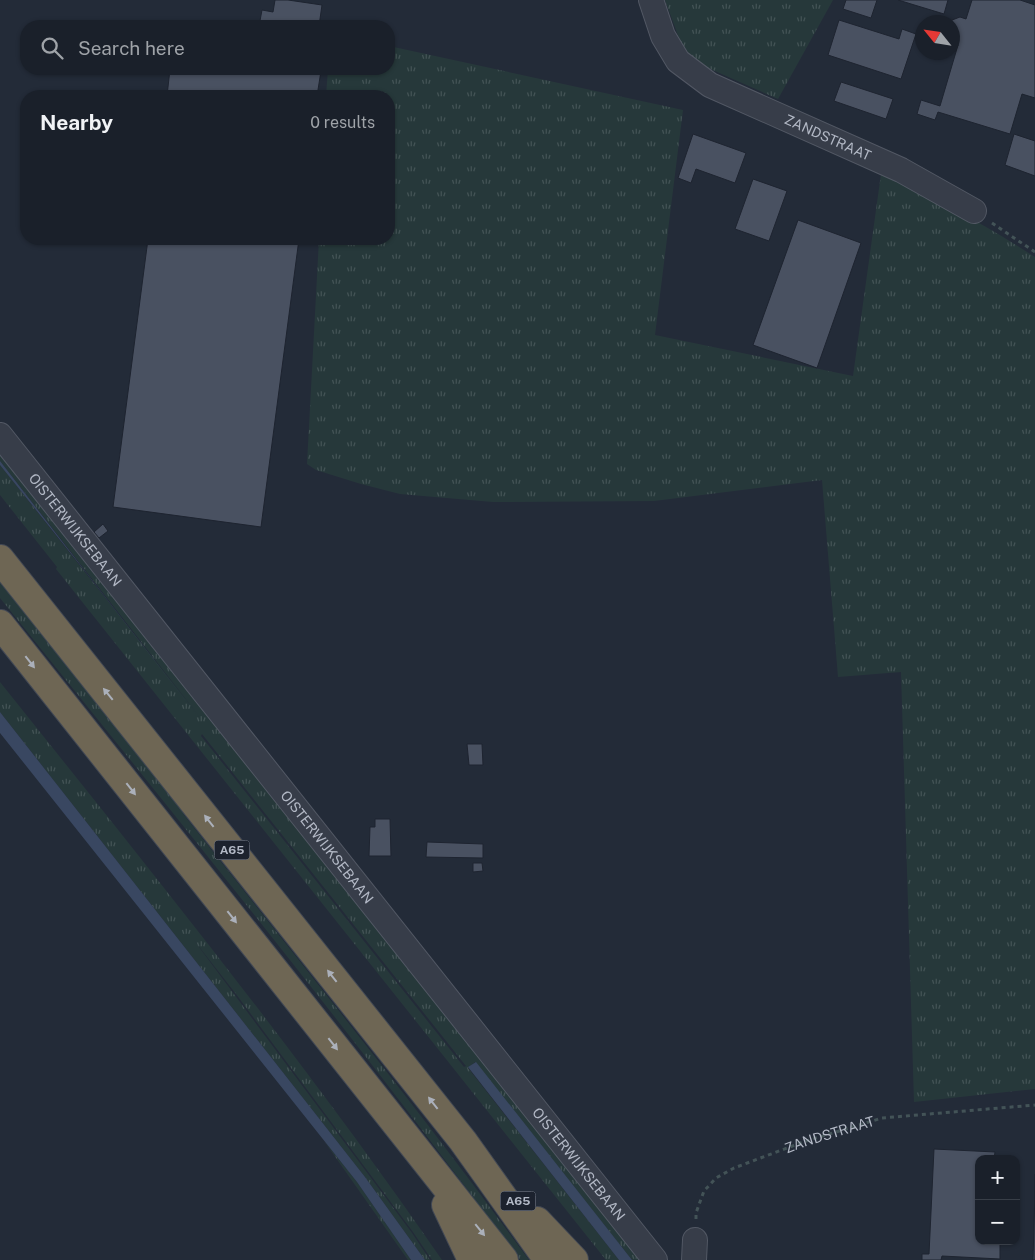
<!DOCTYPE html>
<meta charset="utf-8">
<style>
body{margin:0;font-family:"Public Sans",sans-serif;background:#232832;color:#f1f3f6}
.controls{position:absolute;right:15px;bottom:15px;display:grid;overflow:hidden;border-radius:10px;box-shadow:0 1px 4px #0004}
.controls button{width:45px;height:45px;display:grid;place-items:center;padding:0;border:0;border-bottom:1px solid #383e47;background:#1a202a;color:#f1f3f6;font:25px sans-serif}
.compass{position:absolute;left:915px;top:15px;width:45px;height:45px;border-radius:50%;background:#1a202a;box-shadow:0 1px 4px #0004;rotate:300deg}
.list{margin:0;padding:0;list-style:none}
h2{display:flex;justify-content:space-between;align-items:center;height:65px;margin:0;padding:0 20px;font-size:21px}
h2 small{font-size:16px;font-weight:400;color:#9fa3a8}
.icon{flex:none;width:28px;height:28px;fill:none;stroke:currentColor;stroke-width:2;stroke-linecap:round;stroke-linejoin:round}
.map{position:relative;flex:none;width:1035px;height:1260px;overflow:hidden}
.search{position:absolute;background:#1a202a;box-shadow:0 1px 4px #0004;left:20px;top:20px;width:375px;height:55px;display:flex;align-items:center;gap:12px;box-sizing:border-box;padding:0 18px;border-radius:20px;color:#9fa3a8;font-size:19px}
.panel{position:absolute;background:#1a202a;box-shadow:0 1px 4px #0004;left:20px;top:90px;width:375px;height:155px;border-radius:20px}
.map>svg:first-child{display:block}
.grass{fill:url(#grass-tufts);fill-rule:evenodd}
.water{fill:#394761}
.building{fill:#495161;stroke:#1e2430}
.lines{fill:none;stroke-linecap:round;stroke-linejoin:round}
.minor-casing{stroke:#525864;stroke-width:26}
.motorway-casing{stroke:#424854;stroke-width:30}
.path{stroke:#435357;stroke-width:3;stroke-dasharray:4 4;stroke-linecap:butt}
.minor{stroke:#373d49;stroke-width:24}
.motorway{stroke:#6e6654;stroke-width:28}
.oneway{fill:#abb0ba}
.labels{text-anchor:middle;stroke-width:5;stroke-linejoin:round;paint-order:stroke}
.shield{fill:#1c222e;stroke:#858b98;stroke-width:1}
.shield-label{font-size:12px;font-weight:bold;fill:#b2b8c5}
.street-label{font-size:14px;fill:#b2b8c5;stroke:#1c222e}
</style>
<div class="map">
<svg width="1035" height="1260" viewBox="0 0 1035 1260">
<defs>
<pattern id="grass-tufts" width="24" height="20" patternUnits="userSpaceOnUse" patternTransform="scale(1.25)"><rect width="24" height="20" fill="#26383a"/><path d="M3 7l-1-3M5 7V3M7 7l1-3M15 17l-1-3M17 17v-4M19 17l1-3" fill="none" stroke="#435355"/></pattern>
</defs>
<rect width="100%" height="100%" fill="#232b38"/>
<path class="grass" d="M665,0H833L778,99L690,60L683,49Z
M389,46L683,110L655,335L853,376L881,174C935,198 986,225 1035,257V1089L914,1102L901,672L838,677L822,480L654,501L493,502L400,494L361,484L316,470L307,464L319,239H389V96H326L328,69H389Z
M0,443L643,1260H632L475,1062L468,1068L619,1260H606L56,569L57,567L0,495V465L203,721L0,461ZM202,734L466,1066L464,1067L201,736Z
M0,582L182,810L184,815C300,962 418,1108 529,1260H520C353,1034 176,817 0,598Z
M0,682C151,871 304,1060 442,1260H432L413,1232L236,994L193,939L412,1233L430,1260H425L365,1177L0,712Z
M324,1141L357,1182L411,1260H408Z"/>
<path class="water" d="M0,461L202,722L84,570L0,465Z
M0,712L365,1177L425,1260H411L357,1182L0,733Z
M476,1062L632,1260H619L468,1067Z"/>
<path class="building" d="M275,0H288L322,5L319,26H259L262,10L273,12Z
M846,0H877L871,18L843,9Z
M898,0H948L944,14Z
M972,0H1020L1035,5V98L1022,94L1010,134L938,112L935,120L917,114L921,100L940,106L958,45L952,43L951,22L952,20L960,17L966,19Z
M839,20L899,39L902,29L916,34L901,79L828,55Z
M170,69H301L321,71L317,96H167Z
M841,82L893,99L886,119L834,101Z
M693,134L746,153L735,183L696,169L691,183L678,178Z
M1014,134L1035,141V176L1005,165Z
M753,179L787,191L769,241L735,229Z
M798,220L861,243L817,368L753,345Z
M148,239H299L261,527L113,507Z
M103,524L108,531L99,538L94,532Z
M467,744H482L483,765H469Z
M375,819H390L391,856H369L370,827H375Z
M427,842L483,844V858L426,857Z
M473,863H482L483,871L473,872Z
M934,1149L995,1152L994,1159H979V1241H1000V1259L942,1256L941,1260H922V1254H929Z
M1035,1174V1260H1033L1035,1191Z"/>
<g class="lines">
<g class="minor-casing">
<g id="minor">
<path id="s2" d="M651,0L663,36L678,61L710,85L901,170L974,211"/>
<path id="s3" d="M0,435L655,1260"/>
<path d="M694,1260L695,1240"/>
</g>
</g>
<g class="motorway-casing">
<path id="motorway" d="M0,559L463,1141L548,1260
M0,624L504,1260
M446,1205L472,1260
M537,1221L574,1260"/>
</g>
<g class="path">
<path d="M992,223L1035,252"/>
<path id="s1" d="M696,1219V1213L704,1191L716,1178L734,1168L803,1142L882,1118L1035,1105"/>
</g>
<use href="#minor" class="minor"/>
<use href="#motorway" class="motorway"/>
</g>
<defs><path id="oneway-solid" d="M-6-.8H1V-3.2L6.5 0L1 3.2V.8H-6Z" transform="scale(1.25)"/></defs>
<g class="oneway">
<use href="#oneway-solid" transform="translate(30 662) rotate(52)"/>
<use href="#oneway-solid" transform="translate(108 694) rotate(-129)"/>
<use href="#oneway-solid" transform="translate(131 789) rotate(52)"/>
<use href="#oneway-solid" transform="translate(209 821) rotate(-128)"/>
<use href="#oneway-solid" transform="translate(232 917) rotate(52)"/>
<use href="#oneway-solid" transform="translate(332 976) rotate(-128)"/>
<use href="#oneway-solid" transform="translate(333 1044) rotate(52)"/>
<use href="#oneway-solid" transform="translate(433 1103) rotate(-128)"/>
<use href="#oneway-solid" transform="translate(480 1230) rotate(51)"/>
</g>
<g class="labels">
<g class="shield">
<rect x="214.5" y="840.5" width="35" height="19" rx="4"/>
<rect x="500.5" y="1191.5" width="35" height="19" rx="4"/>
</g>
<g class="shield-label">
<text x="232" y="854">A65</text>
<text x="518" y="1205">A65</text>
</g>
<g class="street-label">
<text dy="5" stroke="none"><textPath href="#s2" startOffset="236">ZANDSTRAAT</textPath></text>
<text dy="5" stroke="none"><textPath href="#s3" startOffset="121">OISTERWIJKSEBAAN</textPath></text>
<text dy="5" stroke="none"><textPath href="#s3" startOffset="526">OISTERWIJKSEBAAN</textPath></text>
<text dy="5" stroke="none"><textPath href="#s1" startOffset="169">ZANDSTRAAT</textPath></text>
<text dy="5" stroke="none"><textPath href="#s3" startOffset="931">OISTERWIJKSEBAAN</textPath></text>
</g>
</g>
</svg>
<div class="controls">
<button>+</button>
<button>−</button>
</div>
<svg class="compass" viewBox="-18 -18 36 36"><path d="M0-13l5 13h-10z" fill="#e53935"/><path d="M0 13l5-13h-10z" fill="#9fa3a8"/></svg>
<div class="search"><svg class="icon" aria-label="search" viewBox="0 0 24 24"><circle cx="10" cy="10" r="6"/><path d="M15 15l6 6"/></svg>Search here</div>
<section class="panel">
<h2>Nearby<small>0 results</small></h2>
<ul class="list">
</ul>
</section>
</div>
